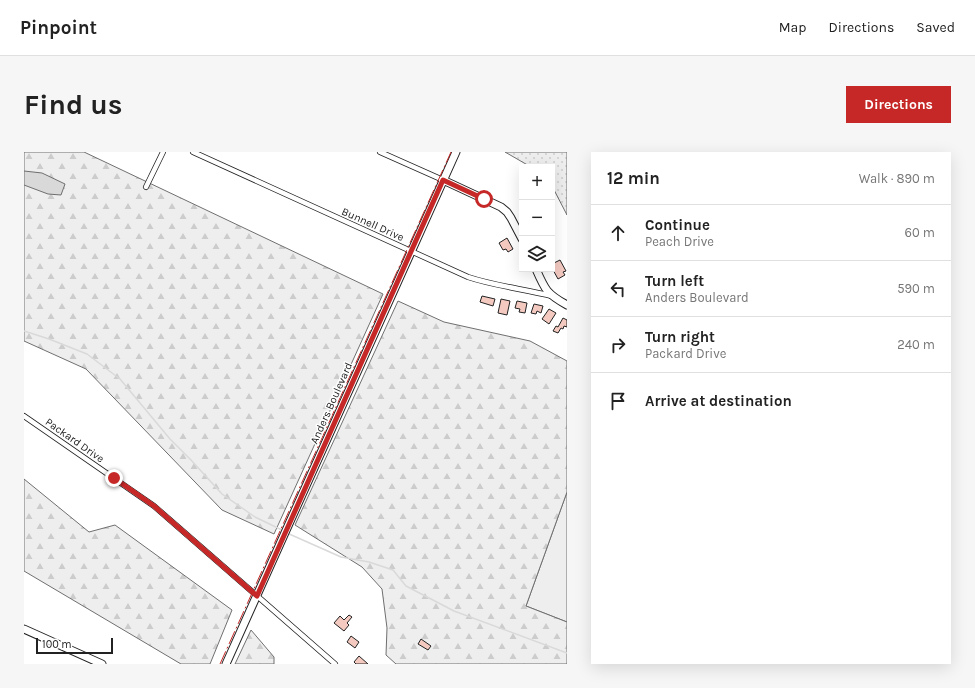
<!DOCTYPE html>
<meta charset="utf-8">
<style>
body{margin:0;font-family:Karla,sans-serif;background:#f6f6f6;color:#222}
.controls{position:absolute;right:12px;top:12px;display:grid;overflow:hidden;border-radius:0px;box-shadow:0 4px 16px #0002}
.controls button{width:36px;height:36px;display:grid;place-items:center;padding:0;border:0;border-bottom:1px solid #e0e0e0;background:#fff;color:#222;font:20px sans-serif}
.scale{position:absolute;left:12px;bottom:10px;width:77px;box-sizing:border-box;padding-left:4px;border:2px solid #222;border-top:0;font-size:11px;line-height:14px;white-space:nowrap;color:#222;-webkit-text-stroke:3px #fff;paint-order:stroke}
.stop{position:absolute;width:12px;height:12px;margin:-9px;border:3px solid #c62828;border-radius:50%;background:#fff}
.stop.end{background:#c62828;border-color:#fff;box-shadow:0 1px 4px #0008}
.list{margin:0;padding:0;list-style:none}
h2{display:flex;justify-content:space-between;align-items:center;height:52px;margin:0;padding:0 16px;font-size:17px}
h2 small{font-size:13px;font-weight:400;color:#767676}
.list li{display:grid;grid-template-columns:26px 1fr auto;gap:12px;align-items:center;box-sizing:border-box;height:56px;padding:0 16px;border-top:1px solid #e0e0e0}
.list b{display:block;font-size:15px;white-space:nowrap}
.list p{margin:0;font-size:13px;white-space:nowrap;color:#767676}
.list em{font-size:13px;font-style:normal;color:#767676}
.icon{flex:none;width:22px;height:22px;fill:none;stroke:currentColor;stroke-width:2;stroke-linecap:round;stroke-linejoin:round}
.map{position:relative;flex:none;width:543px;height:512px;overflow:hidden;border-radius:0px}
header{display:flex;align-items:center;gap:24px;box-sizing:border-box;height:56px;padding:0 20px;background:#fff;border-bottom:1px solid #e0e0e0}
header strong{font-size:19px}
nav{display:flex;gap:22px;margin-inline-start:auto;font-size:14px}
.intro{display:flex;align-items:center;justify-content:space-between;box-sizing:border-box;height:96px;padding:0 24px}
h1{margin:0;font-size:28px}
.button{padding:10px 18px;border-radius:0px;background:#c62828;color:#fff;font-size:14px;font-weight:700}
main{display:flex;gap:24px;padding:0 24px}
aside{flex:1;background:#fff;border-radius:0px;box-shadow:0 4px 16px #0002}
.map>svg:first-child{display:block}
.grass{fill:#eee;stroke:#6f6f6f}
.forest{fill:url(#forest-firs);stroke:#6f6f6f}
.park{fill:url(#park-dots);stroke:#6f6f6f}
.water{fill:#d9d9d9;stroke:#6f6f6f}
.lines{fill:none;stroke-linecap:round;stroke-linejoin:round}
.stream{stroke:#d9d9d9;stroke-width:1.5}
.building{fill:#f3c9c0;stroke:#222}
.street-casing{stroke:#222;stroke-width:6}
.secondary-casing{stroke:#222;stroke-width:9}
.street{stroke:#fff;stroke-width:4.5}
.secondary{stroke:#fff;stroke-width:7}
.power{stroke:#c62828;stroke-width:1;stroke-dasharray:14 3 2 3;stroke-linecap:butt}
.route{stroke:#c62828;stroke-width:5}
.labels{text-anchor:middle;stroke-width:3;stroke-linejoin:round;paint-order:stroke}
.street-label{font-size:11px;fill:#222;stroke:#fff}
</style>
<header>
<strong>Pinpoint</strong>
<nav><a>Map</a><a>Directions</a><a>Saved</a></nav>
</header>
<div class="intro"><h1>Find us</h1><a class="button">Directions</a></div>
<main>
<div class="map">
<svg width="543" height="512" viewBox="0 0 543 512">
<defs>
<pattern id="forest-firs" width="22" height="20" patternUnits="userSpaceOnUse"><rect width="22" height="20" fill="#eee"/><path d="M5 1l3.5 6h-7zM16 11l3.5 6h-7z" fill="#ccc"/></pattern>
<pattern id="park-dots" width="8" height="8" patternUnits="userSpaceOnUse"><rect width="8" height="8" fill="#eee"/><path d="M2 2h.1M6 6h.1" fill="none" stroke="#ccc" stroke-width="1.8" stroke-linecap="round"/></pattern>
</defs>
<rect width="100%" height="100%" fill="#fff"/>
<path class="grass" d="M543,340V470L502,454Z"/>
<path class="forest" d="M0,0H60L359,142L250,382L198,358L62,217L0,189Z
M374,149L420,170L506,189L543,209V340L502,454L543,470V512H372L362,503L363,476L358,437L338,415L271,373Z
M0,327L65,380L91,373L208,458L186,512H157L0,419Z
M227,478L250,505V512H211Z"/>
<path class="park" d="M481,0H543V63L528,34V15H507Z"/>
<path class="water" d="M0,19L18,21L41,32L37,43L24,42L0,33Z"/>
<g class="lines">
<path class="stream" d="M0,179L25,187L63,202L96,227L146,287L167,308L198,342L231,365L260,379
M263,381L317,405L345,410L369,418L382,434L430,459L543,501"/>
</g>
<path class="building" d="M483,86L489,97L484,100L482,97L479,98L475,91Z
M536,108L542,119L539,120L541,123L534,127L528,116V112Z
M458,144L471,147L469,154L456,150Z
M477,147L486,149L483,163L474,161Z
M493,149L503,151L501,161L495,160L496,157L491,156Z
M510,152L519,154L517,161L513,159L512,162L507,161Z
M525,157L532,161L525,172L518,167Z
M539,166L543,168V175L540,174L539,177L537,176L534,181L529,179L532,174L534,175Z
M325,463L328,465L323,471L325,473L320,479L310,471L316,464L320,468Z
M327,484L335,490L331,496L323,490Z
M397,487L407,494L404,498L394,492Z
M335,504L344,512H332L330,510Z"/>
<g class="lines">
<g class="street-casing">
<path id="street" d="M169,0L444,125C471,134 500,137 528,144
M356,0L419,28
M122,35L139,0
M0,264L130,354L311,512"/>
</g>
<g class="secondary-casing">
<path id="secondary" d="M419,28L477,55L483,60L487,66L498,87
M512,117C521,138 523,142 543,153
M0,477L78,512
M202,512L432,0"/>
</g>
<use href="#street" class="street"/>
<use href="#secondary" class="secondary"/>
<path class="power" d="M196,512L427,0"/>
</g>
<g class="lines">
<path class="route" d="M90,326L130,354L233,444L419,28L460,47"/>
</g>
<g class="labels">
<g class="street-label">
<text transform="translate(349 72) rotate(24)" y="4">Bunnell Drive</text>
<text transform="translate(307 251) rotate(-66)" y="4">Anders Boulevard</text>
<text transform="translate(51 288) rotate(35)" y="4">Packard Drive</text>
</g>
</g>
</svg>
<div class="controls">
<button>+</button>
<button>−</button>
<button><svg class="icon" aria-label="layers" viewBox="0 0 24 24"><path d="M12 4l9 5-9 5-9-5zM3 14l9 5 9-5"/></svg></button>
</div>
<div class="scale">100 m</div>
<div class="stop" style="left:460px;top:47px"></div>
<div class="stop end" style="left:90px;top:326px"></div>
</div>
<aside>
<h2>12 min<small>Walk · 890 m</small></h2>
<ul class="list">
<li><svg class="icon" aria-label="ahead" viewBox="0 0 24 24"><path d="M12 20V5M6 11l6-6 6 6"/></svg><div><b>Continue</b><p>Peach Drive</p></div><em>60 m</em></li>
<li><svg class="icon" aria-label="left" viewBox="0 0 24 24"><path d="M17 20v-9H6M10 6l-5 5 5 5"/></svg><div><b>Turn left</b><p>Anders Boulevard</p></div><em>590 m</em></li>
<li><svg class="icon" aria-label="right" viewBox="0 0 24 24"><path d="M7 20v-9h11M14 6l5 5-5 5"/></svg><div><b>Turn right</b><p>Packard Drive</p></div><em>240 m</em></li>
<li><svg class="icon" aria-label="arrive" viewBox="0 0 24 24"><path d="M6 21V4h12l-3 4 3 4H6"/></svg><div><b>Arrive at destination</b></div></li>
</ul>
</aside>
</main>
